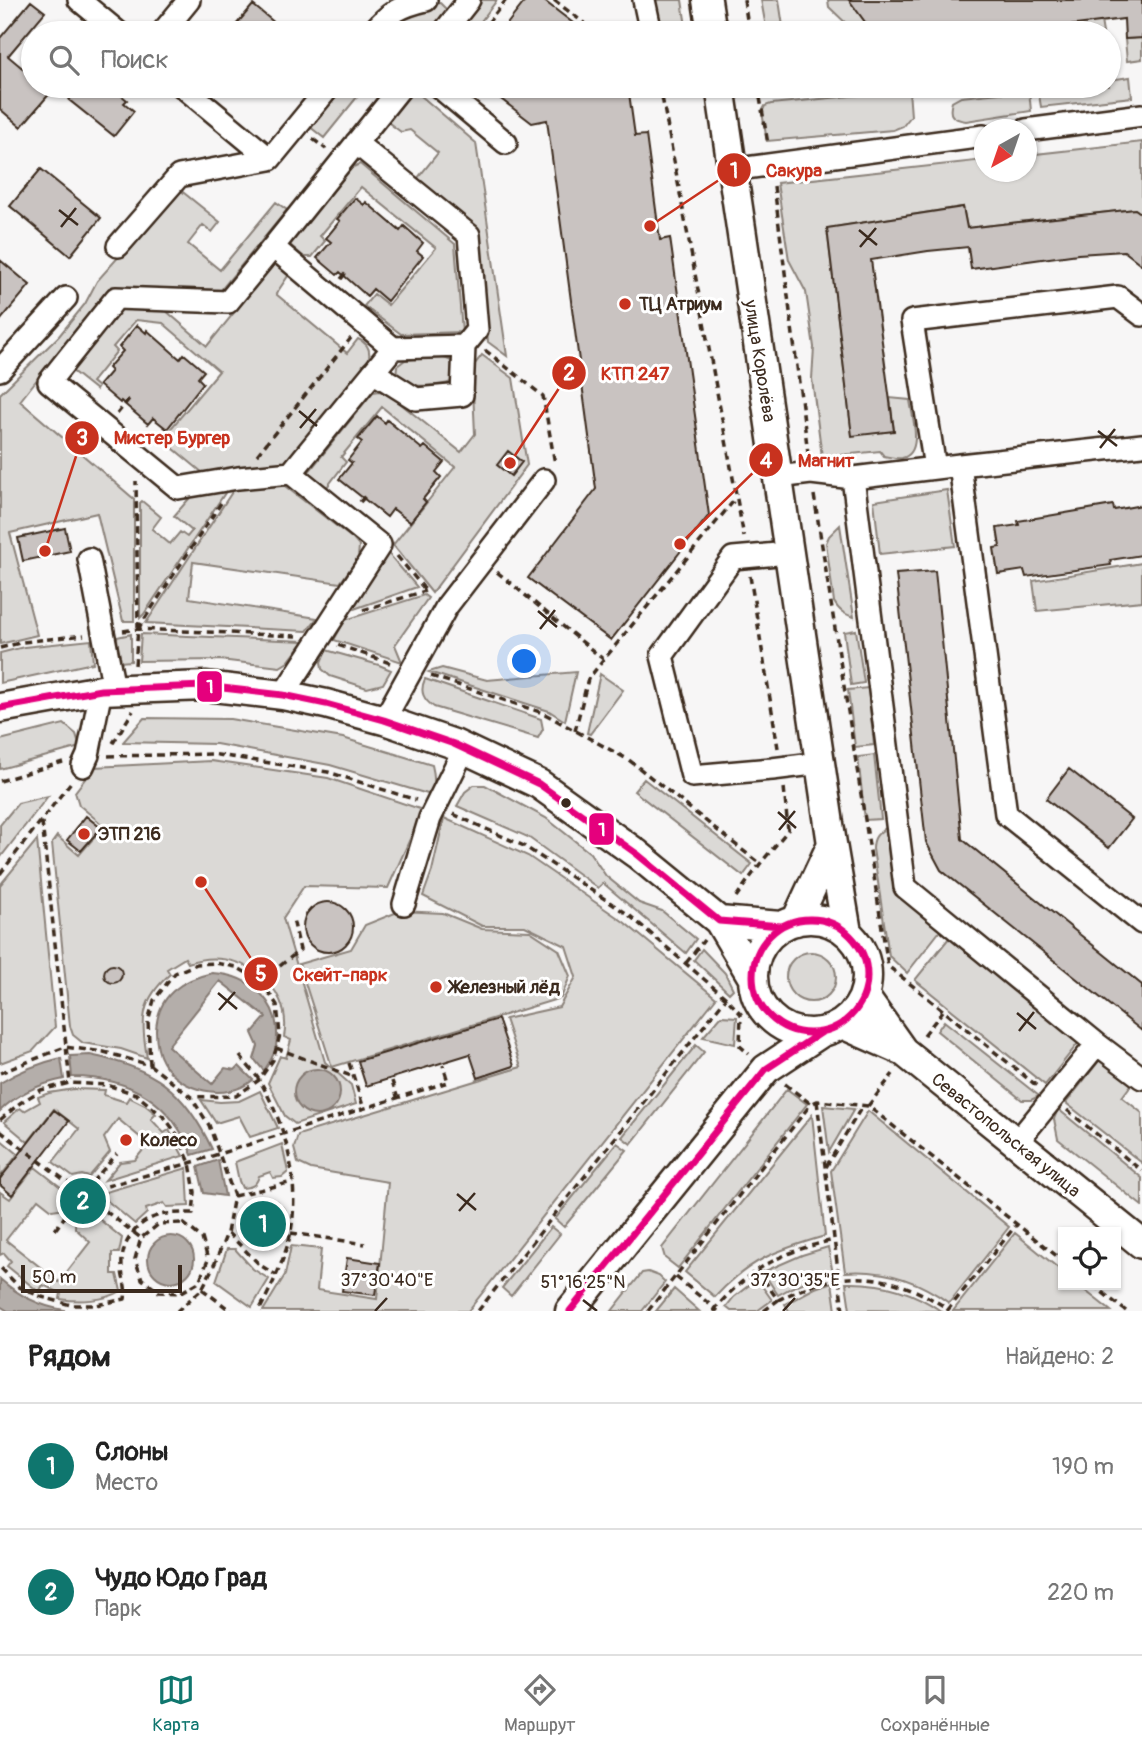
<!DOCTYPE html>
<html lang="ru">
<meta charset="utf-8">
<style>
body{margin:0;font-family:Pangolin,sans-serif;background:#f2f2f2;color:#222}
.controls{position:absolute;right:21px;bottom:21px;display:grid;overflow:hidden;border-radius:0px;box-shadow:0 2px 5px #0004}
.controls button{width:63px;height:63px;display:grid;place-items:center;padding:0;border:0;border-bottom:2px solid #e0e0e0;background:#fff;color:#222;font:35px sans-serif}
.compass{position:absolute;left:974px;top:119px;width:63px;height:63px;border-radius:50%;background:#fff;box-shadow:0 2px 5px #0004;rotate:220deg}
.scale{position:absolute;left:21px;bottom:18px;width:161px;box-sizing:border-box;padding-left:7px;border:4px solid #3b2a1e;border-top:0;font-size:19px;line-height:24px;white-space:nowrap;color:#3b2a1e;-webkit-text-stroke:5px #fff;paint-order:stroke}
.you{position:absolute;left:525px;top:662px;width:24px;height:24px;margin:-18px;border:5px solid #fff;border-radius:50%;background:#1a73e8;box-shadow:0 0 0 10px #1a73e833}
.badge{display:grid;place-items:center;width:46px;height:46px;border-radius:50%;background:#0f766e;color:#fff;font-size:23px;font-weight:700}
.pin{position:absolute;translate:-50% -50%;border:4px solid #fff;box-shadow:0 2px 7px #0006}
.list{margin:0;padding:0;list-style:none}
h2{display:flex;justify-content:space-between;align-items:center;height:91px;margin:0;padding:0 28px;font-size:30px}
h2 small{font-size:23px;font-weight:400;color:#767676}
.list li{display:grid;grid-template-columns:46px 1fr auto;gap:21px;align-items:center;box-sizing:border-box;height:126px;padding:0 28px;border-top:2px solid #e0e0e0}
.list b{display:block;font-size:26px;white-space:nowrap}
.list p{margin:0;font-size:23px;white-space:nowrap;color:#767676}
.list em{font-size:23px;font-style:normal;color:#767676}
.icon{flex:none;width:38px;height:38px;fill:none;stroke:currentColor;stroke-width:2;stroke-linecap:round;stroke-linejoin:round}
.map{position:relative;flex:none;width:1142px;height:1311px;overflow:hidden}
.search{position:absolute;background:#fff;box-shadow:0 2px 5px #0004;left:21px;right:21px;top:21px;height:77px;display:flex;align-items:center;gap:18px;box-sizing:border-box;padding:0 24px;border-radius:38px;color:#767676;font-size:26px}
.sheet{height:343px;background:#fff}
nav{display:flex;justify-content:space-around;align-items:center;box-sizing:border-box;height:98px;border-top:2px solid #e0e0e0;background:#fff;font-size:19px;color:#767676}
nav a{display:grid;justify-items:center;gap:4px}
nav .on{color:#0f766e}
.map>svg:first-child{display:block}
.green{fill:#dbd9d6;stroke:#8b827a;stroke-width:2}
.water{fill:#b4aeaa;stroke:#847972;stroke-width:2}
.building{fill:#c9c3c1;stroke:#3b2a1e;stroke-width:2}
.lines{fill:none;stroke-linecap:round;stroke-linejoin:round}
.minor-casing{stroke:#3b2a1e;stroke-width:26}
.major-casing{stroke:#3b2a1e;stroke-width:33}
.path{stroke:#3b2a1e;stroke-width:3.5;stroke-dasharray:7 5;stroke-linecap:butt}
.minor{stroke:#fff;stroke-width:21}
.major{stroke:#fff;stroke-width:28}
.bus-1-casing{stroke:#fff;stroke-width:12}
.bus-1{stroke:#e5007d;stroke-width:7}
.ticks{fill:none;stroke:#3b2a1e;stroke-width:2.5}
.poi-dot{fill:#c8321e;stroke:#fff;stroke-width:2.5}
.bus-dot{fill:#3b2a1e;stroke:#fff;stroke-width:2.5}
.labels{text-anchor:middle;stroke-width:6;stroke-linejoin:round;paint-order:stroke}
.poi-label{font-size:18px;font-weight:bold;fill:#3b2a1e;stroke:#fff;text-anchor:start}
.street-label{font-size:18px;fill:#3b2a1e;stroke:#fff}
.ticks-label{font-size:18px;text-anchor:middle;fill:#3b2a1e;stroke:#fff;stroke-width:6;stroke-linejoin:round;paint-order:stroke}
.leader{fill:none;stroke:#c8321e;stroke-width:2.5}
.callout-dot{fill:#c8321e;stroke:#fff;stroke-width:2.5}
.mark-label{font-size:21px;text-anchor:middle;font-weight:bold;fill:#fff}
.callout-label{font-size:19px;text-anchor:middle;font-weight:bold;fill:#c8321e;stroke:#fff;stroke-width:6;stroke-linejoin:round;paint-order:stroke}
.line-badge{stroke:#fff;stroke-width:2.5}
.badge-label{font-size:19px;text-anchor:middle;font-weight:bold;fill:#fff}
</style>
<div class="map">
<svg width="1142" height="1311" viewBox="0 0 1142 1311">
<rect width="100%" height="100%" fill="#f7f6f6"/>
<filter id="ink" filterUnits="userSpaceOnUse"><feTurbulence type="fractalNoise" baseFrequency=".0143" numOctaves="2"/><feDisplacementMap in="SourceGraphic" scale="14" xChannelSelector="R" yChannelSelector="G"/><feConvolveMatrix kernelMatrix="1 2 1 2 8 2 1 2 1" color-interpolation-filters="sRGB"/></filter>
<g filter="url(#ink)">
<path class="green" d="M480,0H497L472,33H454Z
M655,0H682L687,33H660Z
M761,0H779L784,33H767Z
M828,0H853L855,8L865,21L854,31L829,7Z
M440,3L448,11L430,33H382L407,11Z
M1101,21L1103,33H1049L1048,29Z
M1142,38V59L1127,61L1125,39Z
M1130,77L1132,97L1041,107L1038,89L1063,86H1109V80Z
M340,86H366L324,138L309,126Z
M771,86H830L826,89L765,95Z
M909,90L911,116L903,126L893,130L767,141L762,112L765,106L771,104Z
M1029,90L1031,111L966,121C952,119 948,115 952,102L961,97Z
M409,94L420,95L476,143L507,356L488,342L479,230L417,179L438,153L410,130L401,132L385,120Z
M1142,142V214L1135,209L967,228L963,207L827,228L852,435L894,431L890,398L910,400C912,416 924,453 902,458C897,459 889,457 884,456L880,451L822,457L812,379L814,347L806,292L789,260L777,183L984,160V172H1026L1027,155Z
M360,164L455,244L462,332L401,334L364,306L374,294L388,305L436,248L361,187L320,236L325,241L312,257H304L289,244L351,168Z
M179,189L220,222L212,232L203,225L188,244L220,270L276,202L287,210L221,290L109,288L20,401L134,499V621H123L97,513L10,533L37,635L0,644V394L59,336L85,304L97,281Z
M276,261L287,270L288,276L276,294L347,353L358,339C371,344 371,355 367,366L291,461L203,473L162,439L219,371L163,323L136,320L113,347L117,351L92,382L98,387L96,390L71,370L117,309L165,310L207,346Z
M482,355L513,378L527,465L432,593L393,545L455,467L382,407L341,457L346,462L327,487L322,488L307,474L373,392L380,391L391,396L461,452L475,434L472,368Z
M438,357C450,359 455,361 459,373C456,376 455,380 451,382C443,386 407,388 401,382C396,377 396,372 397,366L405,360Z
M281,483L353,539L359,546L358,558L340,583L193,562L189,598L317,618L307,631L146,623L236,486Z
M229,487L144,614L140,618V503L142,501L161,517L152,529L170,544L180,532L187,537L192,531L174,516L194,493Z
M947,490L955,546L880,554L874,501Z
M840,525L854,617C844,614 839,611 834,602L826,543L829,536Z
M388,553L417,587L351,610Z
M1142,563V601L1037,611L1033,581Z
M424,595L428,598L395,645L402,662L334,640L345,620Z
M856,630L864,683L851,685L844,632Z
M131,634V661L119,662L117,637Z
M141,634L304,641L288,662L280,667L220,660L139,661Z
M91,640L93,663L0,683V653L24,647Z
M326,650L379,665L391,670L383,684L367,688L330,676L322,669L321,662Z
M442,668L487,680L576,672L565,721L549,711L429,672Z
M600,674L623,690L590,734L587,733Z
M425,679L541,719L543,729L538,738L434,707C424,700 419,692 425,679Z
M868,688L874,745L855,747L848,690Z
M144,718L230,719L343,738L432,765C435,777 435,784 431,795L330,765L216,744L123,742Z
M64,724L76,734L80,747L0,769V740Z
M874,755L881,819L865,820L858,757Z
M211,761L328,778L423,810L388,888L304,886L283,918L325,1062L351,1085L356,1104L295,1124L285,1116L268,1083L280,1056L286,1058L291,1040L284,1037C294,983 236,945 188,963L185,958L167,969L170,974C140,1001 141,1020 147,1058L121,1049L83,1043L73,1035L70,1026L52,843L57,836L79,855L104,826L79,805L75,792L94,767Z
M644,779L752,864L743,876L634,791Z
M474,785H485L546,818L590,853L606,876L639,903L662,911L696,939L686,953L603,883L598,888L528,837L457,806L465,792Z
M48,796L0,858V825L18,803Z
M444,818L528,856L624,922L716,998L468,1311H263L285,1275L291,1246L321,1249L317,1290L377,1299L388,1182L311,1169L298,1163L294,1148L298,1135L521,1067L505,1019L559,1007L576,977L566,946L525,926H482L423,896L432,871Z
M887,827L895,888L943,927L907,973L889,956L873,849C873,837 877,834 887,827Z
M37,840L55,1027L33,1051L0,1063V885Z
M400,911L443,913L482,929L530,931L559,950L570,976L561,998L332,1067L299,964L351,949L365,925Z
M949,938L1079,1042L1045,1085L915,980Z
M702,949L725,973L733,989L729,993L694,960Z
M786 977a25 25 0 1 1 50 0a25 25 0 1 1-50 0Z
M721,1016L737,1017L735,1044L703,1037Z
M944,1021L1039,1096L1031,1100H1022L937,1031Z
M696,1045L704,1052L631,1144L622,1137Z
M1103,1056L1134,1081L1122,1097L1142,1113V1163L1066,1103Z
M74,1089L105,1090L104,1095L126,1102L129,1097L145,1105L156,1114L151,1119L164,1133L169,1130L183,1156L105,1180L120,1162L135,1160L148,1144L118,1119L104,1138L110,1152L89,1177L82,1175L73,1177L53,1162L79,1129L54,1109L28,1142L4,1122L20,1108L24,1111L40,1102L38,1097L49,1093Z
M787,1089L807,1104L678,1268L665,1258L662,1248Z
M260,1091L278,1128L250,1137L239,1116L216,1123L201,1100L220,1102L239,1101Z
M823,1106L854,1109L829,1152Z
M1058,1109L1142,1178V1206L1058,1139L1054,1119Z
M868,1111L1009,1227L949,1303C918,1280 884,1269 845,1272L831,1171Z
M812,1115L825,1236C777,1250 750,1259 715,1297L685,1272Z
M0,1139L18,1154L0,1177Z
M617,1143L627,1150L564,1227L555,1219Z
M282,1144L288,1172L282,1177L273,1178L270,1172L259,1176C256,1186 252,1187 242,1188L239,1181L235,1162Z
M35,1167L63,1189L67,1197L65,1208L52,1210L38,1199L6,1240L59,1282L90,1242L75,1228C75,1217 78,1215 88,1210L122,1238L119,1253H112V1274H117L121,1291C105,1301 79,1302 60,1299L61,1293L43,1285L39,1292L7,1266L11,1261L4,1253L0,1255V1192L10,1199Z
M187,1168L189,1206L167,1207L164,1203L146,1209L147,1213L135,1224L99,1194Z
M551,1227L560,1234L511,1296L502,1288Z
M1015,1233L1063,1272V1285H1078L1111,1311H953Z
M828,1247L833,1274C813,1278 796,1284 778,1295L763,1272L802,1255Z
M227,1249H235L253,1269L269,1279L252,1307L216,1281Z
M648,1272L659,1276L665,1282L642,1311H612L642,1273Z
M757,1279L772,1300L757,1311H731L726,1307L734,1297Z
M832,1282L836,1311H789L785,1304L815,1288Z
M846,1283C881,1282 913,1291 941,1311L850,1310Z
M674,1289L699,1311H656Z"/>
<path class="water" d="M212,973C252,975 283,1004 276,1046C275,1055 268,1064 264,1071L254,1059L258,1046L252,1033L266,1017L220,981L168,1046L212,1084L225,1068L235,1070L239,1066L253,1080C226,1102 180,1092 163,1062C157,1052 156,1041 156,1030C158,995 181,980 212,973Z
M90,1055C154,1068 184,1089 212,1149L192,1155C171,1101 129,1077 72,1077L70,1056Z
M61,1058L64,1079C39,1084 18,1093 0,1111V1083C20,1071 39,1063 61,1058Z
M294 1092a23 23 0 1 1 46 0a23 23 0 1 1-46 0Z
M218,1160L225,1196L204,1193L198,1167Z
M148 1259a23 23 0 1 1 46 0a23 23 0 1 1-46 0Z
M0,1279C19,1296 39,1306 64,1310V1311H8L0,1306Z"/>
<path class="building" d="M526,0H543L586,33H500Z
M849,0H1142V38L1125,39L1124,19L1028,31L1029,33H878L868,26Z
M31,1L45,12L8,56L33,77V86H44L51,92L21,127L0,109V38Z
M253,5L287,33H229Z
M81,86H110L127,100L124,103L134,111L114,136L69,100Z
M484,86H628L635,136L646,135L660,240L670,238L709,515L611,640L528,578L596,489L547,120L532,123Z
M41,169L101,218L70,256L10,206Z
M355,198L364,205L366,202L400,231L404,226L423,243L417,251L423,256L387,301L373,289L367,296L340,272L337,275L317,258L331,242L326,238L340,221L337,219Z
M963,207L967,228L1135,209L1142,214V265L1124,251L1078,254L971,269L968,247L928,251L871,260L894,431L852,436L827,228Z
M0,260L30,285L0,321Z
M137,325L146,333L147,330L180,359L184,354L204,371L198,378L203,383L167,429L153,418L148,424L121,401L120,403L99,385L111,371L108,368L123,351L119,347Z
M377,416L385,423L387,420L422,449L425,446L444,462L436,472L441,477L423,499L426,502L410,522L393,509L387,517L339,479L352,463L348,460L362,442L358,439Z
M508,451L522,462L511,476L497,465Z
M1113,505L1114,510L1142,505V555L1110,560L1111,565L1026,577L1024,570L998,574L994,548L1000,547L997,528L1019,525L1018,521Z
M65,528L70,551L23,561L18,538Z
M935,571L962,839L1142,985V1031L941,870L926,842L896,574Z
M1069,769L1132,819L1109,848L1046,799Z
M86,816L101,828L81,851L67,840Z
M303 927a25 25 0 1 1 50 0a25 25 0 1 1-50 0Z
M104 974a9 9 0 1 1 18 0a9 9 0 1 1-18 0Z
M498,1019L514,1066L478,1078L470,1054L366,1086L358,1061Z
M54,1110L69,1121L12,1195L0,1185V1179Z
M239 1222a24 24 0 1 1 48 0a24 24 0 1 1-48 0Z
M347,1258L380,1263L375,1295L342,1291Z"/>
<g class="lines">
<g class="minor-casing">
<path id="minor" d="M79,0L119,33
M644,0L651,33
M162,33L189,0
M372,33C388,13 400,6 426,0
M443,33L469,0
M182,86L270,159
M438,86L506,143
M1026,130L1142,115
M731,170L984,136
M118,246L179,176L270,159L330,86
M273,247L402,86
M0,370L66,298
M373,372L416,399L462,395L464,346
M960,465L1142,445
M935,468L912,321L1118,297L1142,315
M291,473L393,348
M778,477L811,473L853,478L960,465L1006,814L1142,923
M853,478L905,887L1097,1044L1142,1078
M789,553L733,558L662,656L692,776L772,769L821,763
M89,559L114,689
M283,695L380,545L291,473L238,478L178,488L49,382L116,298L228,302L273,247L393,348L464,346L477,330L469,235L356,143
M384,720L447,606L544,480
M83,766L88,755L101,690
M404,904L430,818L464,749
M1016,1143L1097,1044"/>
</g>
<g class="major-casing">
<path id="major" d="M707,0L712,33
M720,86L832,844L847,932
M0,708L101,690L205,686L283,695L326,704L384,720L454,744L539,784L637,854L719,921L753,978
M753 976a57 57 0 1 1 114 0a57 57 0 1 1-114 0Z
M719,921L781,926
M796,921L832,844
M864,996L903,1051L1142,1244
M842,1024L903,1051
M570,1311L766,1069L822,1032"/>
</g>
<path class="path" d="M554,0L597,33
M744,0L749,33
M480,33L506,0
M660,86L744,537
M758,86L768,144
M313,139L326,149
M774,186L808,453
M341,279L348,270
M485,350L543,396L555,464
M117,414L129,399
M257,455L351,338
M814,495L888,966L1037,1086
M360,502L368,493
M397,556L426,591
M497,572L603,659
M750,576L778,748
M363,610L425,591
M138,629L221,503
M123,631L138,629L297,636
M338,645L390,663
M0,648L23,642L84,635
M135,665L138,629L136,481
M431,676L543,713L629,760L760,864
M575,731L588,679L736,498
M113,743L133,711
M108,756L212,754L328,772L416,800
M0,781L63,762
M453,814L524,846L629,915L726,998L741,1014L740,1046L749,1054
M42,822L70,1083
M0,874L71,782
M736,897L760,864L788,830L784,787
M686,963L704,940
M261,981L300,950L293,919
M924,1035L943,1011
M276,1048L354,1077
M240,1056C246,1064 254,1072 260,1081C286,1126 300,1180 291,1231C286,1257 271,1288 259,1311
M349,1063L364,1109
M150,1065L148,1021L154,1000L175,973L197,964L216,963L236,967L261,981L277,1005L280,1035L273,1060L259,1080L236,1096L191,1097
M0,1073L65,1047L104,1052L150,1065L191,1097L209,1125L234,1196L227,1233L215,1263L202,1289L177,1311
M392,1081L398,1099
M785,1084L811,1104L817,1101L868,1106L1063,1261
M817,1101L843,1311
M868,1106L893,1074
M1067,1110L1142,1171
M0,1120L20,1103L41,1090L70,1083L107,1085L136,1094L165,1118L179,1137L190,1163L195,1192L193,1213C184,1213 175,1213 166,1214C140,1217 120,1241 122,1267C122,1280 127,1284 125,1299L97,1305H71L42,1297L19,1287L0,1267
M0,1131L141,1238
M826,1167L863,1105
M84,1191L117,1154
M234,1196L293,1182
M183,1223L202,1238L208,1260L199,1282L180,1293L159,1292L142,1279L135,1259L141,1238L159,1224Z
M55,1230L82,1193L190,1163L448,1082L443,1065
M228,1233L260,1265L276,1275
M291,1233L365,1244
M757,1270L778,1300C841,1268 889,1270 948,1309
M676,1277L718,1311
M1093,1285L1126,1311
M202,1289L231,1311
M478,1311L726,998
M648,1311L811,1104
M713,1311C749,1269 780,1252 834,1240
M764,1311L778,1300
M947,1311L1017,1224"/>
<use href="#minor" class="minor"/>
<use href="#major" class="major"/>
<g class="bus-1-casing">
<path id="bus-1" d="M0,708L101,690L205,686L283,695L326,704L384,720L454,744L539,784L637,854L719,921L781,926
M753 976a57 57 0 1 1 114 0a57 57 0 1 1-114 0Z
M570,1311L766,1069L822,1032"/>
</g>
<use href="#bus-1" class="bus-1"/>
</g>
</g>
<path class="ticks" d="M59,210L78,225M61,227L76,208M859,230L877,245M860,247L876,228M299,411L317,426M300,428L316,409M1098,431L1117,446M1100,448L1115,429M538,611L557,627M540,629L555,610M778,812L796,828M779,830L795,811M218,993L237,1009M219,1010L235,992M1017,1013L1036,1029M1019,1031L1034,1012M457,1194L476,1210M459,1211L475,1193M583,1300L597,1311M375,1311L387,1298M783,1311L795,1298"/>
<g class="poi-dot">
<circle cx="625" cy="304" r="7"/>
<circle cx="84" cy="834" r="7"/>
<circle cx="436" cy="987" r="7"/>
<circle cx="126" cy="1140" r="7"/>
</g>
<circle class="bus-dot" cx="566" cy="803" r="6"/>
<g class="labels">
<g class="poi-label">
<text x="639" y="310">ТЦ Атриум</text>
<text x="98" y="840">ЭТП 216</text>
<text x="450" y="993">Железный лёд</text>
<text x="140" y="1146">Колесо</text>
</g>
<g class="street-label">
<text transform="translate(760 361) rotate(81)" y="6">улица Королёва</text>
<text transform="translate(1006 1135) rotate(39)" y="6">Севастопольская улица</text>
</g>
</g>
<g class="ticks-label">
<text x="387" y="1286">37°30'40"E</text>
<text x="795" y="1286">37°30'35"E</text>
<text x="583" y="1288">51°16'25"N</text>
</g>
<path class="leader" d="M650 226L734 170M510 463L569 373M45 551L82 438M680 544L766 460M201 882L261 974"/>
<g class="callout-dot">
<circle cx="650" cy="226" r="7"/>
<circle cx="510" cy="463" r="7"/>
<circle cx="45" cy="551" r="7"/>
<circle cx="680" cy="544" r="7"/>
<circle cx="201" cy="882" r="7"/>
<circle cx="734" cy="170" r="18"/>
<circle cx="569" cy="373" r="18"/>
<circle cx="82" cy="438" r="18"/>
<circle cx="766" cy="460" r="18"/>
<circle cx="261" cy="974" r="18"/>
</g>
<g class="mark-label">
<text x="734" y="178">1</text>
<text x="569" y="380">2</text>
<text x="82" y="445">3</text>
<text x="766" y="468">4</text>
<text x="261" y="981">5</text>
</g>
<g class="callout-label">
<text x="794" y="177">Сакура</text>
<text x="635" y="380">КТП 247</text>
<text x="172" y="444">Мистер Бургер</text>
<text x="826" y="467">Магнит</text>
<text x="340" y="981">Скейт-парк</text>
</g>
<g class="line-badge">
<rect x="196" y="670" width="27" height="33" rx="7" fill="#e5007d"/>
<rect x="588" y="812" width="27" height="34" rx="7" fill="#e5007d"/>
</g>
<g class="badge-label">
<text x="210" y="693">1</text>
<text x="602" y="836">1</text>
</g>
</svg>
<div class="controls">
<button><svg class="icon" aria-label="locate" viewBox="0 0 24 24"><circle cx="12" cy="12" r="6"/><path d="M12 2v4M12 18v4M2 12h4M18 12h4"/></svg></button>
</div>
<svg class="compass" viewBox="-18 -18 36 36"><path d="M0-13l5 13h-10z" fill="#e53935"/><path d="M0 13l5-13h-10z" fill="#767676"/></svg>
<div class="scale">50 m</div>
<div class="you"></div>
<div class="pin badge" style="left:263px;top:1224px">1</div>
<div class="pin badge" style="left:83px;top:1201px">2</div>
<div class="search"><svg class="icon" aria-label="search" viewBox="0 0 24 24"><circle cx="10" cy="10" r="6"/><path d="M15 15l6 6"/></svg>Поиск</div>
</div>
<section class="sheet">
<h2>Рядом<small>Найдено: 2</small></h2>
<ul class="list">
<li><span class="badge">1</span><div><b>Слоны</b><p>Место</p></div><em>190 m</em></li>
<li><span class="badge">2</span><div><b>Чудо Юдо Град</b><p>Парк</p></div><em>220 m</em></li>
</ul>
</section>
<nav>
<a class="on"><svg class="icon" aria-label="map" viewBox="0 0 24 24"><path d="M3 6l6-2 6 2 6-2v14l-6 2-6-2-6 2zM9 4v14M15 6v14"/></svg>Карта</a>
<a><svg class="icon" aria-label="directions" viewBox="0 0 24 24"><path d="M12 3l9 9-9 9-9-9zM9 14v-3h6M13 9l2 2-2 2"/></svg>Маршрут</a>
<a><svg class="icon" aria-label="saved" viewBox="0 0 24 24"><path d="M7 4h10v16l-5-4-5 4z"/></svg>Сохранённые</a>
</nav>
